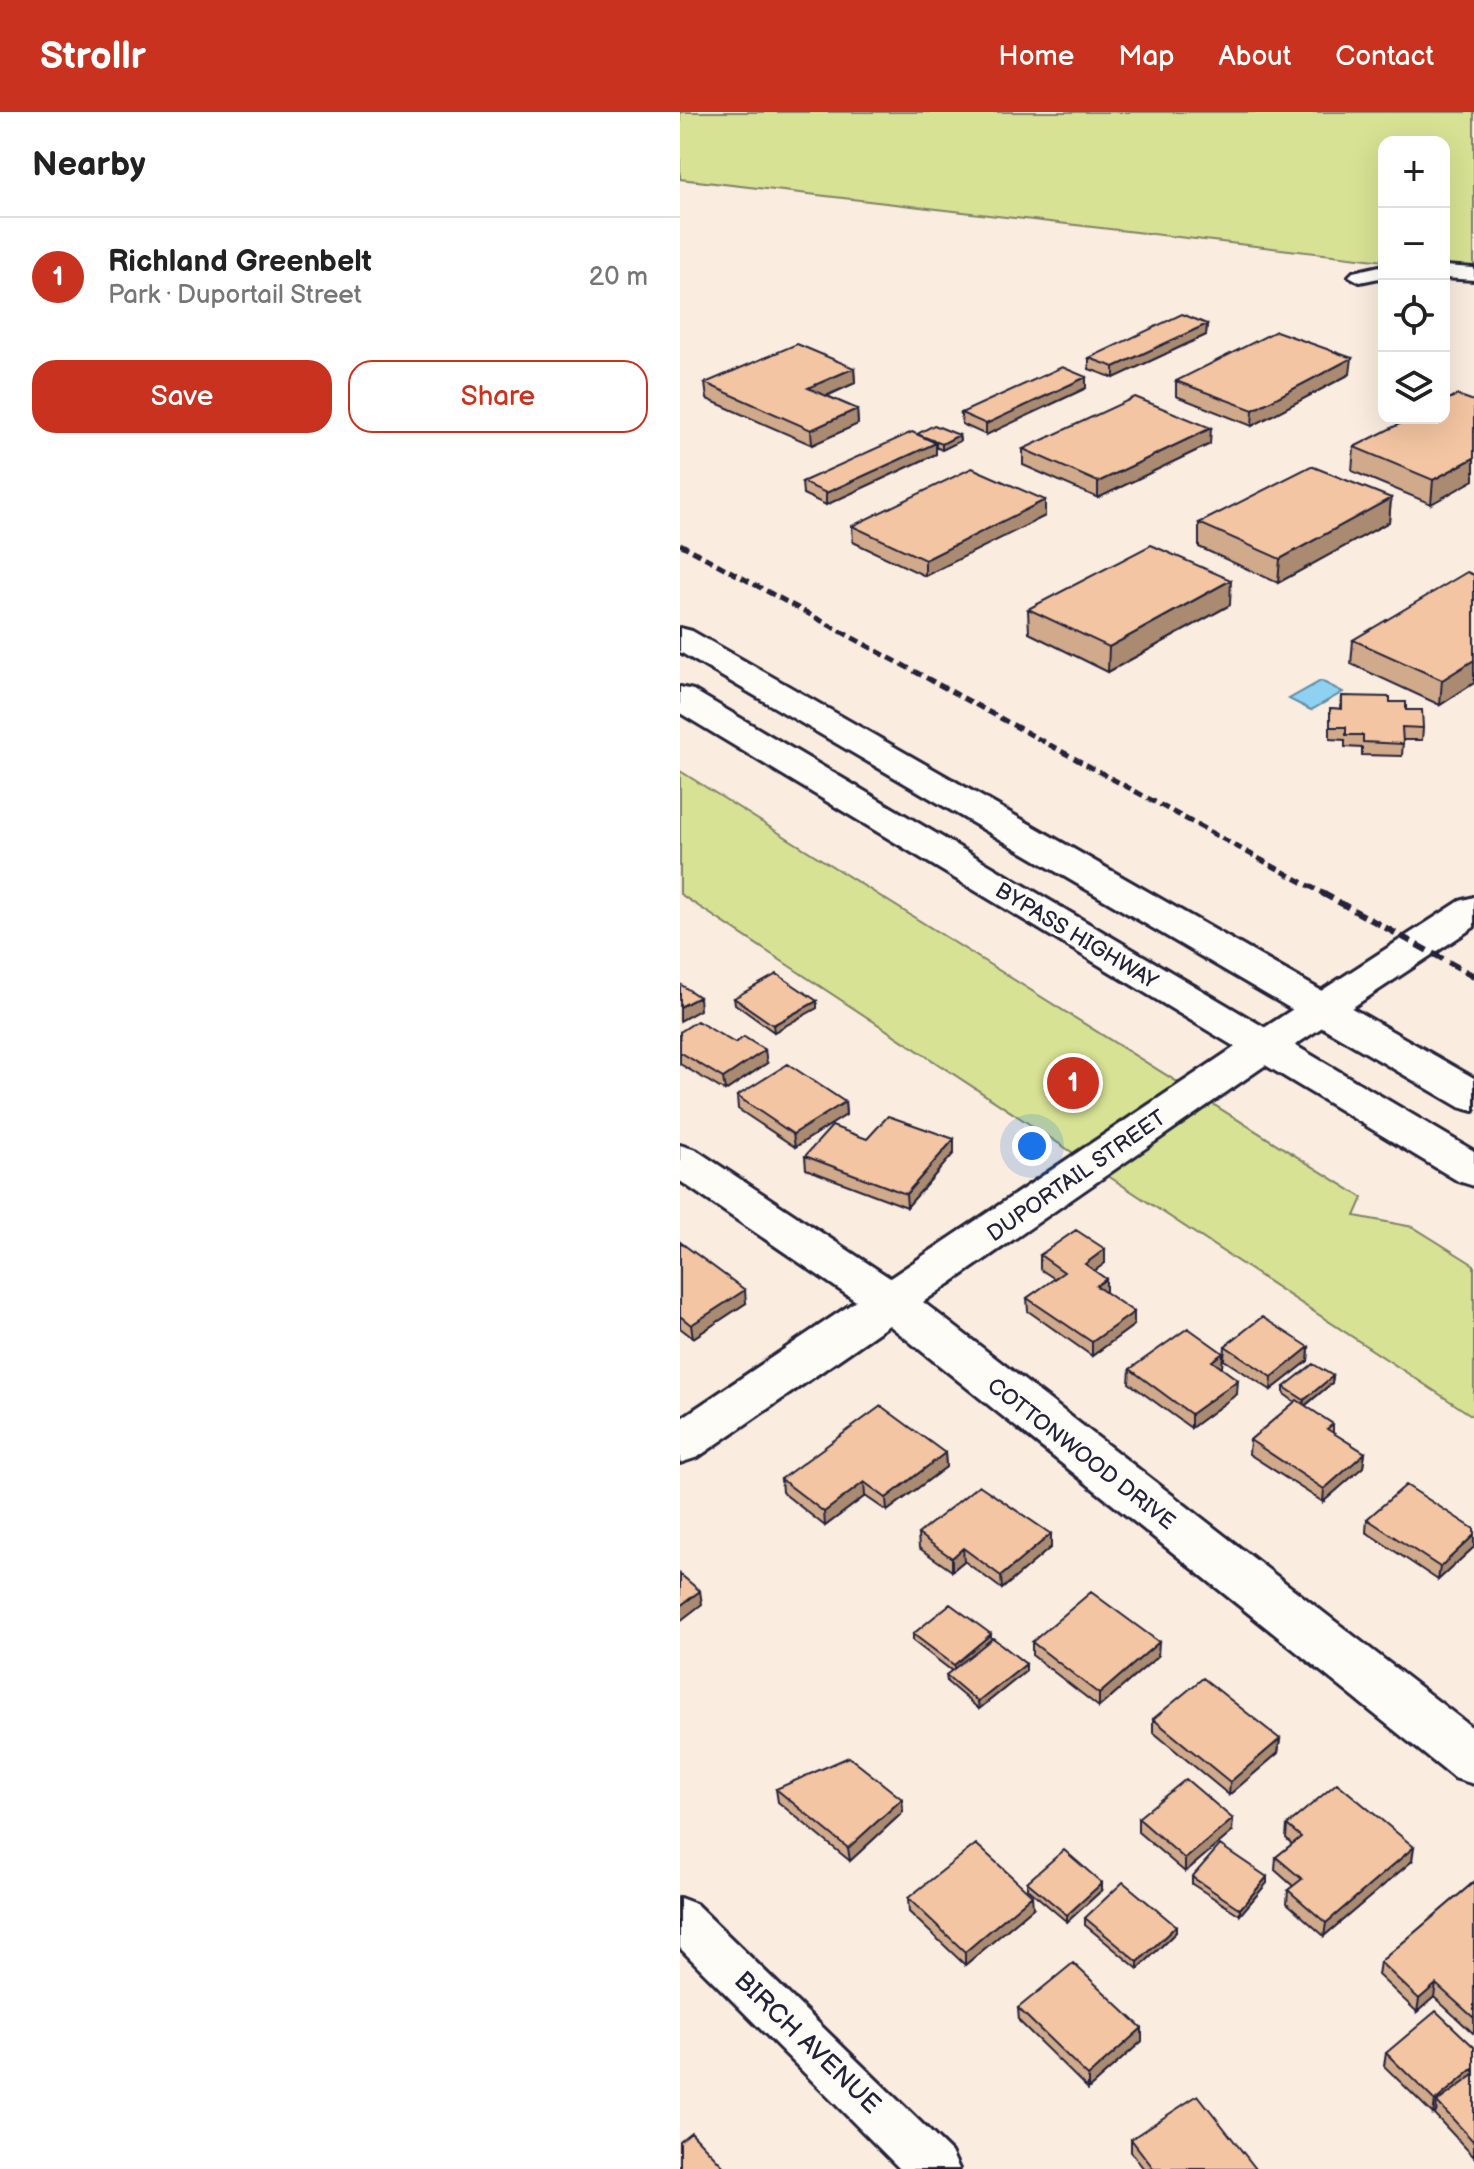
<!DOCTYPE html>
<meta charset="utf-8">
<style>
body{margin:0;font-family:"Balsamiq Sans",sans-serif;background:#f2f2f2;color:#222}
.controls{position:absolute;right:24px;top:24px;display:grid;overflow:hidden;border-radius:16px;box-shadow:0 8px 32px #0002}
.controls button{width:72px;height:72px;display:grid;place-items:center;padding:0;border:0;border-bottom:2px solid #e0e0e0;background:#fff;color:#222;font:40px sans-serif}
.you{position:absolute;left:352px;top:1034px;width:28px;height:28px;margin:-20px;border:6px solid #fff;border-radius:50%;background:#1a73e8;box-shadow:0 0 0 12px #1a73e833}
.badge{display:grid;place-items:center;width:52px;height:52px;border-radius:50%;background:#c8321e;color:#fff;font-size:26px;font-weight:700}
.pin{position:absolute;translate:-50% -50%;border:4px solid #fff;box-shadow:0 2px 8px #0006}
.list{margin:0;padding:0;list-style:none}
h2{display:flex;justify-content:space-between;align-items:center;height:104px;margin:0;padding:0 32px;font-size:34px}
h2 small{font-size:26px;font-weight:400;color:#767676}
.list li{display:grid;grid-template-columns:52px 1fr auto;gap:24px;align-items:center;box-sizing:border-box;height:120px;padding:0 32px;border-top:2px solid #e0e0e0}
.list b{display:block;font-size:30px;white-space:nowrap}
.list p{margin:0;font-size:26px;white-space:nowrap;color:#767676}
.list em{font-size:26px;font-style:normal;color:#767676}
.actions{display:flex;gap:16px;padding:24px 32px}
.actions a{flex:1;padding:18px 0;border:2px solid #c8321e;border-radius:24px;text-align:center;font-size:28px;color:#c8321e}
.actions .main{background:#c8321e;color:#fff}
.icon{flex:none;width:44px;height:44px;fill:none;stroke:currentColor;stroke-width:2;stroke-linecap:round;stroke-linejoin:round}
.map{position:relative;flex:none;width:794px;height:2057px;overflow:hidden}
header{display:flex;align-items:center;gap:48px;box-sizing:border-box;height:112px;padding:0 40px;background:#c8321e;color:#fff}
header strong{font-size:38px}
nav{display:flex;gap:44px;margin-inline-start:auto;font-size:28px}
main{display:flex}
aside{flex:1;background:#fff}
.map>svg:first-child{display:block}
.green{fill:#d7e294;stroke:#7c8268;stroke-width:2}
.water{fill:#8ed1f0;stroke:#638ba8;stroke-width:2}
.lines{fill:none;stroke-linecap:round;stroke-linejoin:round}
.street-casing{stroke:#22223b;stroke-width:6}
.secondary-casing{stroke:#22223b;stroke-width:6}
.primary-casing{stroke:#22223b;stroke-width:6}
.highway-casing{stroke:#22223b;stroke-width:6}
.street{fill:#fdfcf7;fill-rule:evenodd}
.secondary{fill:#fdfcf7;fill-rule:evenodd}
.primary{fill:#fdfcf7;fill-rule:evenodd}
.highway{fill:#fdfcf7;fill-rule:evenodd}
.rail-far1{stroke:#22223b;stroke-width:5;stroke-dasharray:9 5;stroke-linecap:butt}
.rail{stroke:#22223b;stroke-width:6;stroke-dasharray:12 6;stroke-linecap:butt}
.wall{fill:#d1a98b;stroke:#22223b;stroke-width:2}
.shaded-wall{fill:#aa8a71;stroke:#22223b;stroke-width:2}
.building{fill:#f3c5a2;stroke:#22223b;stroke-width:2}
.labels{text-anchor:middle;stroke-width:7;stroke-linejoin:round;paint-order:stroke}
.street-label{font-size:22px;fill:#22223b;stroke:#fdfcf7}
.near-street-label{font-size:26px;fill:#22223b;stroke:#fdfcf7}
</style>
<header>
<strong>Strollr</strong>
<nav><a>Home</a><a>Map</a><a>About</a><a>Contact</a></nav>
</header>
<main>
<aside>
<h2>Nearby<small></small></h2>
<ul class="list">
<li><span class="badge">1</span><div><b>Richland Greenbelt</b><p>Park · Duportail Street</p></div><em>20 m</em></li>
</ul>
<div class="actions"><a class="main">Save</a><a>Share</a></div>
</aside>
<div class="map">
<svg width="794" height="2057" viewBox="0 0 794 2057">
<rect width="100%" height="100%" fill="#faecde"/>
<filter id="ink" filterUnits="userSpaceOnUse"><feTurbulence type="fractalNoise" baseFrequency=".0125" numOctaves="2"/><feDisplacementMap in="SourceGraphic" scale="16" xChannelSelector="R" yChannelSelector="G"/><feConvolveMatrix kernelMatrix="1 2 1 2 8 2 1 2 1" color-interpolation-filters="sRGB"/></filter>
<g filter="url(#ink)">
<path class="green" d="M0,0H794V157L764,154V30H704V149L0,67Z
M0,659L683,1086L675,1104L733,1115L794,1153V1305L0,782Z"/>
<path class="water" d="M641,569L663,580L631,598L609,587Z"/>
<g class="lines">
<g class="street-casing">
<path id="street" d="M704,153V165L680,170L669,164L673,160Z
M764,154L794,156V168L764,166Z
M0,1786L16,1792L271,2040L279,2057H220L0,1836Z"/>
</g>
<g class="secondary-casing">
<path id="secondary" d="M585,921L600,925L606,934L600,943L243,1190L794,1617V1672L774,1666L209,1213L18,1345L0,1351V1307L176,1189L0,1069V1033L16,1038L210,1166L570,925Z"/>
</g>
<g class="primary-casing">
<path id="primary" d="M794,785V815L600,943L585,947L570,943L564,934L570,925L780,789Z"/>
</g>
<g class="highway-casing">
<path id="highway" d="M0,516L12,519L794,966V999L779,995L0,540Z
M0,575L13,578L794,1039V1074L778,1069L0,601Z"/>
</g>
<use href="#street" class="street"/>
<use href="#secondary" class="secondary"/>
<use href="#primary" class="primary"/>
<use href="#highway" class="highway"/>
<path class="rail-far1" d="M0,432L646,783"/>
<path class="rail" d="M642,781L794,864"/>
</g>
<path class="wall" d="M527,212L526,223L434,266L409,257V246Z
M174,256L175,271L147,284L177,297L178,312L132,333L27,287L25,271Z
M670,262L572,314L496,284V269Z
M406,276L306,323L282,312L281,301Z
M794,289V368L751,392L672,359L674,335Z
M237,322L279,323L280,329L262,338L256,335V342L146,393L123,382L122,370Z
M530,332L418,386L343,353V337Z
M711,386L709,410L598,471L519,435V411Z
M365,404L245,464L173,430L172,414Z
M794,463V571L760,593L671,552L673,528Z
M550,493L428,560L349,521L348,497Z
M662,584L710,590L726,598L743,616L742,628H723L722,644L682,643V636L665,635V628L650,627V596L661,597Z
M54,886L137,889V896L94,920L55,892Z
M0,920L87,951L45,979L0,952Z
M57,984L165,990L166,1003L115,1035L58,997Z
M187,1027H274V1041L227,1095L126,1057L125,1044Z
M0,1130L66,1191L13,1226L0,1216Z
M425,1137V1151L414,1159L426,1167L425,1181L454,1213L412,1244L348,1199L347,1186L375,1167L360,1157V1143Z
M545,1234L629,1235L628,1249L591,1278L544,1248Z
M543,1241L542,1255L541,1256L557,1282L511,1316L449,1271L450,1257Z
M653,1264L652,1271L625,1294L653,1312V1321L685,1341L683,1355L643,1390L569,1342L570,1328L615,1290L604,1282V1275Z
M265,1341L266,1355L207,1399L185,1384L145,1414L102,1380L101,1367Z
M687,1407L794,1417V1435L758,1468L686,1420Z
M238,1422H371V1435L322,1477L284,1449L272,1459L239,1436Z
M233,1522L311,1528L346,1552V1559L299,1597L267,1570L266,1563L272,1559L233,1529Z
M352,1530L478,1544L419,1595L352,1543Z
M473,1607L600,1627L598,1641L549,1683L473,1620Z
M96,1677L222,1687L223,1700L170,1749L98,1690Z
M458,1706L552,1720L505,1760L458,1720Z
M607,1713L732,1749L644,1824L607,1791L608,1778L613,1774L595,1758L596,1745L612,1732L606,1726Z
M512,1765H587V1771L560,1803L512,1772Z
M347,1770L422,1778L387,1810L347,1776Z
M794,1770V1920L793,1921L754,1885L737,1900L698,1863L700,1850Z
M228,1786L353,1796L285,1853L229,1800Z
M405,1806L496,1814V1820L458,1857L405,1813Z
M338,1896L462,1916V1929L408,1977L339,1909Z
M794,1935V2045L755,2003L756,2000L753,2002L704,1954L706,1941Z
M451,2027L576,2057H464L451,2040Z"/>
<path class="shaded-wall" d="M527,212L526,223L434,266V255Z
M672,246L670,262L572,314L573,298Z
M174,256L175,271L130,291L128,276Z
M406,265V276L306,323V312Z
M177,297L178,312L132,333L131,318Z
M531,316L530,332L418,386V370Z
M279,323L280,329L262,338V332Z
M256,331V342L146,393V381Z
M794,346V368L751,392L753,368Z
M711,386L709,410L598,471L600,447Z
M365,388V404L245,464V448Z
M551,468L550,493L428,560L429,535Z
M794,548V571L760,593L762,568Z
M19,885L20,898L0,909V895Z
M137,889V896L94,920L93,913Z
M85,938L87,951L45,979L43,966Z
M165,990L166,1003L115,1035L113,1022Z
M274,1027V1041L227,1095L226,1082Z
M425,1137V1151L405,1166V1152Z
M426,1167V1180L416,1188V1174Z
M65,1178L66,1191L13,1226L11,1213Z
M454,1200V1213L412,1244V1230Z
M629,1235L628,1249L591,1278L592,1265Z
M543,1241L542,1255L531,1262L532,1249Z
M653,1264L652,1271L623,1295L624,1288Z
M558,1268L557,1282L511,1316V1302Z
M265,1341L266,1355L207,1399L206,1386Z
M685,1341L683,1355L643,1390L644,1377Z
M184,1370L185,1384L145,1414L144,1400Z
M371,1422V1435L322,1477L321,1464Z
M794,1423V1435L758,1468L760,1455Z
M283,1436L284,1449L272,1459V1446Z
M20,1479L22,1492L0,1509V1494Z
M311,1522V1529L274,1560V1553Z
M479,1530L478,1544L419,1595V1582Z
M346,1552V1559L299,1597L298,1590Z
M600,1627L598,1641L549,1683L550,1670Z
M222,1687L223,1700L170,1749L168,1736Z
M553,1707L552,1720L505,1760V1747Z
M734,1735L732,1749L644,1824L646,1811Z
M587,1765V1771L560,1803V1797Z
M422,1771V1778L387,1810V1803Z
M352,1783L353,1796L285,1853V1840Z
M496,1814V1820L458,1857V1850Z
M756,1872L754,1885L737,1900L739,1887Z
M462,1916V1929L408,1977V1964Z
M794,1956V1967L757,1990L756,2000L753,2002L755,1989Z"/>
<path class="building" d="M502,202L527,212L434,255L409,246Z
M596,219L672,246L573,298L496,269Z
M117,232L174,256L128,276L177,297L131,318L25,271Z
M382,255L406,265L306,312L281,301Z
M777,283L794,289V346L753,368L674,335L731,306H764V289Z
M455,285L531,316L418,370L343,337Z
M254,313L279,323L262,332L237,322Z
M232,320L256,331L146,381L122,370Z
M631,354L711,386L600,447L519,411Z
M292,356L365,388L245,448L172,414Z
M471,433L551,468L429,535L348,497Z
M787,460L794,463V548L762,568L673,528Z
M662,584L710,585V590H726V598H742L743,616L722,615L723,632L683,630V623H666V615H650V596L662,597Z
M97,862L137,889L93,913L54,886Z
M0,872L19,885L0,895Z
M17,909L55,931L64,925L85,938L43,966L0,940V920Z
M108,952L165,990L113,1022L57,984Z
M208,1004L274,1027L226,1082L125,1044L152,1014L187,1027Z
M396,1118L425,1137L405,1152L426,1167L416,1174L454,1200L412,1230L347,1186L384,1160L360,1143Z
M0,1130L65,1178L11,1213L0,1204Z
M582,1205L629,1235L592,1265L545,1234Z
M508,1216L543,1241L532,1249L558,1268L511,1302L450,1257Z
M633,1252L653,1264L624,1288L604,1275Z
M617,1288L653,1312L647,1317L685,1341L644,1377L570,1328Z
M201,1294L265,1341L206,1386L184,1370L144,1400L101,1367Z
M299,1373L371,1422L321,1464L283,1436L272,1446L238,1422Z
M726,1373L794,1417V1423L760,1455L687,1407Z
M0,1462L20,1479L0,1494Z
M411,1480L479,1530L419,1582L352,1530Z
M270,1492L311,1522L274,1553L233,1522Z
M313,1526L346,1552L298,1590L266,1563Z
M523,1566L600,1627L550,1670L473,1607Z
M169,1645L222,1687L168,1736L96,1677Z
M506,1667L553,1707L505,1747L458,1706Z
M657,1671L734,1735L646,1811L608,1778L622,1767L596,1745L621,1725L607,1713Z
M296,1732L352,1783L285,1840L228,1786Z
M540,1733L587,1765L560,1797L512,1765Z
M384,1738L422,1771L387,1803L347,1770Z
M443,1770L496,1814L458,1850L405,1806Z
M794,1770V1906L756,1872L739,1887L700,1850Z
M393,1851L462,1916L408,1964L338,1896Z
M756,1899L794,1935V1956L755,1989L706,1941Z
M794,1963V2030L757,1990Z
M518,1983L576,2057H474L451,2027Z
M11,2020L46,2057H0V2029Z"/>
</g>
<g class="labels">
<g class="street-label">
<text transform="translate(397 823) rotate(31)" y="8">BYPASS HIGHWAY</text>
<text transform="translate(396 1063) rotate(-35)" y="8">DUPORTAIL STREET</text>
<text transform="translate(402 1341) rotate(38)" y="8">COTTONWOOD DRIVE</text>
</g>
<g class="near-street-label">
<text transform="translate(128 1930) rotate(44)" y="9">BIRCH AVENUE</text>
</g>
</g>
</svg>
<div class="controls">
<button>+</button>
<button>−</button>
<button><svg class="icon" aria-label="locate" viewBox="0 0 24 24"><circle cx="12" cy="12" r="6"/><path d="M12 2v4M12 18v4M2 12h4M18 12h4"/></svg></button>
<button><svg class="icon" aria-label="layers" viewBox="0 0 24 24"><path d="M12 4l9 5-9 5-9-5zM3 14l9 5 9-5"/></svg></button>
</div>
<div class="you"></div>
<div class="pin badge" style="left:393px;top:971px">1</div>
</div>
</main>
